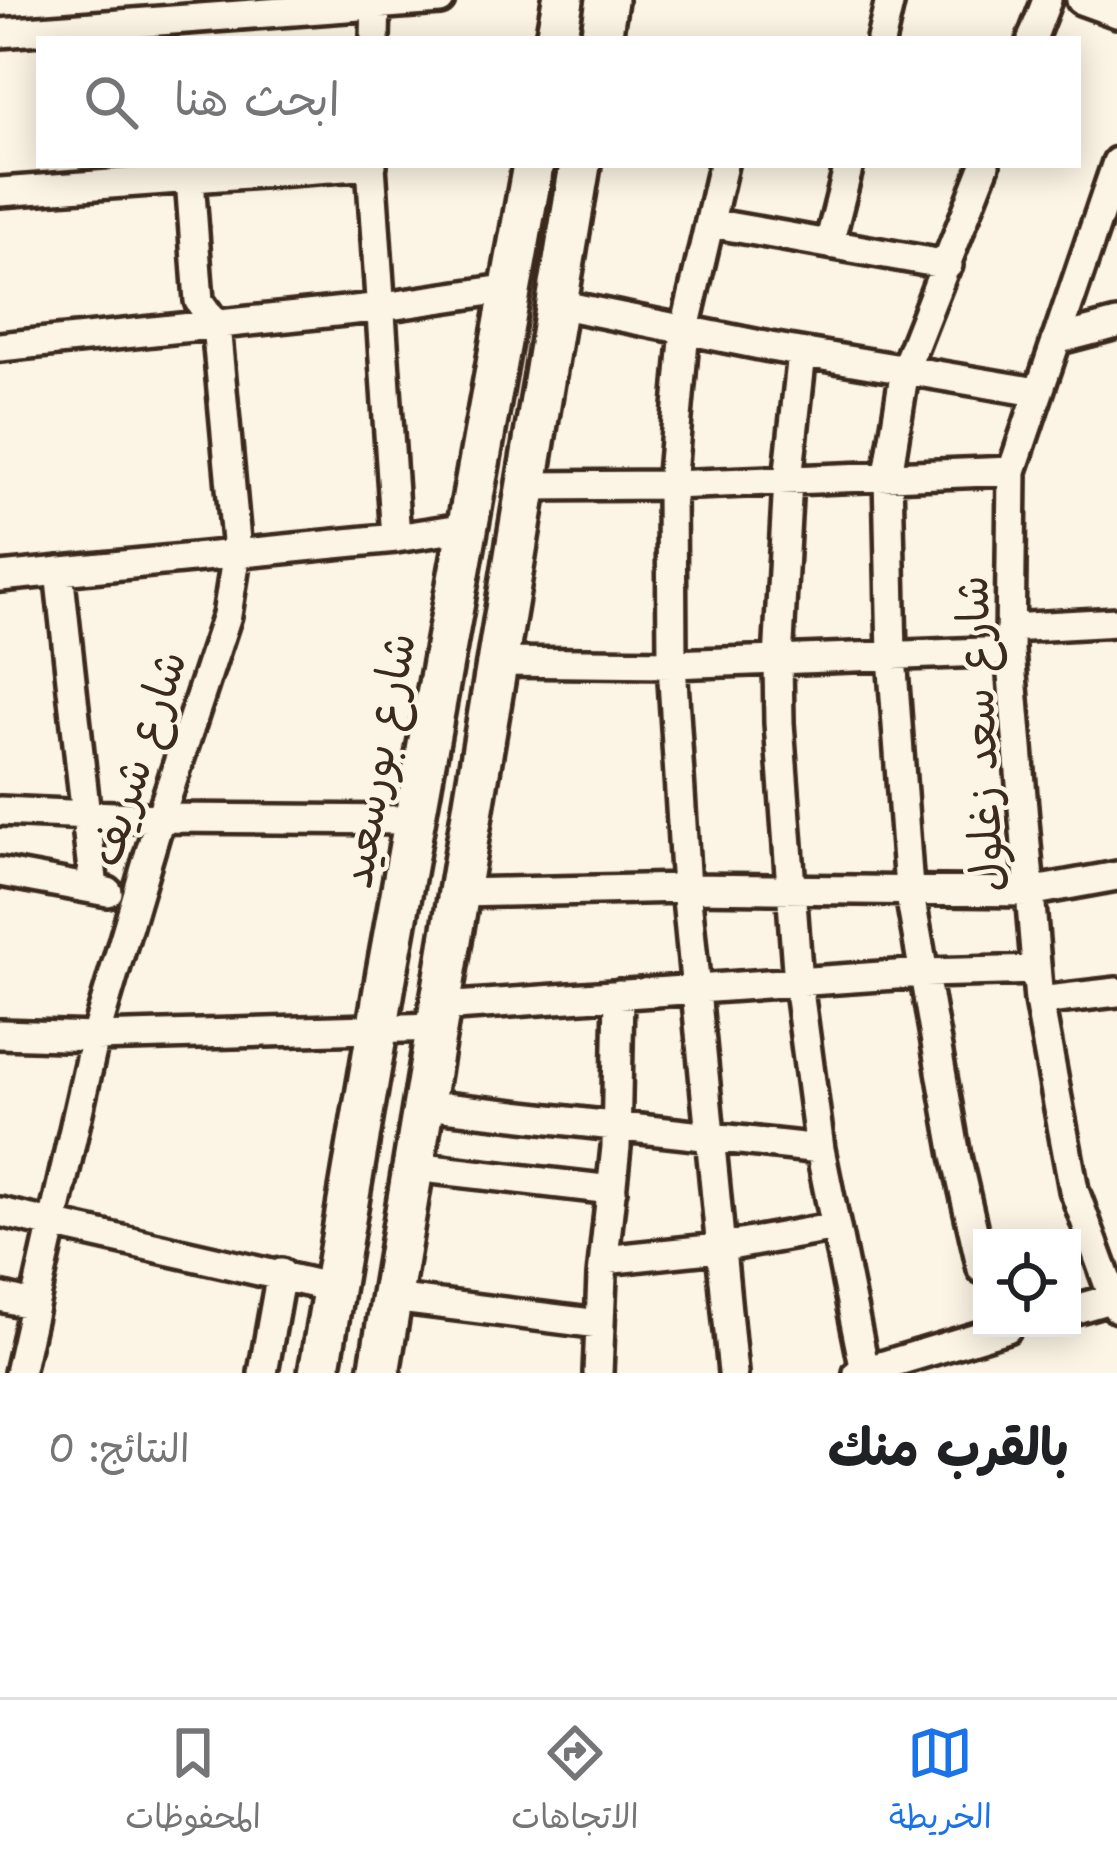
<!DOCTYPE html>
<html lang="ar">
<meta charset="utf-8">
<style>
body{margin:0;font-family:"Shantell Sans","Playpen Sans Arabic",sans-serif;background:#f2f2f2;color:#202124;direction:rtl}
.controls{position:absolute;right:36px;bottom:36px;display:grid;overflow:hidden;border-radius:0px;box-shadow:0 6px 30px #0003}
.controls button{width:108px;height:108px;display:grid;place-items:center;padding:0;border:0;border-bottom:3px solid #e0e0e0;background:#fff;color:#202124;font:60px sans-serif}
.list{margin:0;padding:0;list-style:none}
h2{display:flex;justify-content:space-between;align-items:center;height:156px;margin:0;padding:0 48px;font-size:51px}
h2 small{font-size:39px;font-weight:400;color:#757577}
.icon{flex:none;width:66px;height:66px;fill:none;stroke:currentColor;stroke-width:2;stroke-linecap:round;stroke-linejoin:round}
.map{position:relative;flex:none;width:1117px;height:1373px;overflow:hidden;direction:ltr}
.search{position:absolute;background:#fff;box-shadow:0 6px 30px #0003;left:36px;right:36px;top:36px;height:132px;display:flex;align-items:center;gap:30px;box-sizing:border-box;padding:0 42px;border-radius:0px;color:#757577;font-size:45px}
.sheet{height:324px;background:#fff}
nav{display:flex;justify-content:space-around;align-items:center;box-sizing:border-box;height:168px;border-top:3px solid #e0e0e0;background:#fff;font-size:33px;color:#757577}
nav a{display:grid;justify-items:center;gap:6px}
nav .on{color:#1a73e8}
.map>svg:first-child{display:block}
.lines{fill:none;stroke-linecap:round;stroke-linejoin:round}
.street-casing{stroke:#3b2a1e;stroke-width:36}
.secondary-casing{stroke:#3b2a1e;stroke-width:48}
.street{stroke:#fcf5e5;stroke-width:27}
.secondary{stroke:#fcf5e5;stroke-width:39}
.labels{text-anchor:middle;stroke-width:9;stroke-linejoin:round;paint-order:stroke}
.street-label{font-size:45px;fill:#3b2a1e;stroke:#fcf5e5}
</style>
<div class="map">
<svg width="1117" height="1373" viewBox="0 0 1117 1373">
<rect width="100%" height="100%" fill="#fcf5e5"/>
<filter id="ink" filterUnits="userSpaceOnUse"><feTurbulence type="fractalNoise" baseFrequency=".00833" numOctaves="2"/><feDisplacementMap in="SourceGraphic" scale="24" xChannelSelector="R" yChannelSelector="G"/><feConvolveMatrix kernelMatrix="1 2 1 2 8 2 1 2 1" color-interpolation-filters="sRGB"/></filter>
<g filter="url(#ink)">
<g class="lines">
<g class="street-casing">
<path id="street" d="M1081,0L1117,13
M0,33L440,0
M375,39L376,0
M881,39L890,0
M1032,39L1047,0
M1117,162L1012,471L1010,651L1039,1001L1074,1190L1117,1308
M371,165L396,538
M723,165L685,329L671,485L672,664L686,888L733,1373
M0,192L372,165
M710,223L948,265
M829,244L849,165
M557,304L770,347L1037,392
M1056,340L1117,324
M0,347L383,307L511,288
M802,353L788,480L778,661L779,723L798,983L820,1149L865,1371
M527,486L671,485L1012,471
M59,571L94,889
M0,577L396,538L468,527
M1010,628L1117,622
M498,662L672,664L1010,651
M0,811L160,818L414,820
M0,872L108,892
M460,893L686,888L1029,892L1117,876
M1039,1001L1117,992
M441,1007L924,973L1036,970
M0,1034L95,1037L438,1027
M425,1105L820,1149
M414,1167L612,1190
M0,1212L333,1288
M604,1260L719,1248L836,1227
M982,1269L956,1156L909,889L892,656L888,475L905,369L985,165
M0,1297L33,1305
M392,1298L599,1324
M1072,1310L1117,1297
M19,1373L95,1037L160,818L227,615L237,552L216,325L199,301L189,165
M263,1373L281,1273
M598,1373L602,1276L616,1147L619,994
M858,1373L1007,1328"/>
</g>
<g class="secondary-casing">
<path id="secondary" d="M556,39L563,0
M601,39L607,0
M319,1373L387,972L533,165
M379,1373L580,165"/>
</g>
<use href="#street" class="street"/>
<use href="#secondary" class="secondary"/>
</g>
</g>
<g class="labels">
<g class="street-label">
<text transform="translate(979 734) rotate(-93)" y="16">شارع سعد زغلول</text>
<text transform="translate(137 758) rotate(-72)" y="16">شارع شريف</text>
<text transform="translate(377 760) rotate(-80)" y="16">شارع بورسعيد</text>
</g>
</g>
</svg>
<div class="controls">
<button><svg class="icon" aria-label="locate" viewBox="0 0 24 24"><circle cx="12" cy="12" r="6"/><path d="M12 2v4M12 18v4M2 12h4M18 12h4"/></svg></button>
</div>
<div class="search"><svg class="icon" aria-label="search" viewBox="0 0 24 24"><circle cx="10" cy="10" r="6"/><path d="M15 15l6 6"/></svg>ابحث هنا</div>
</div>
<section class="sheet">
<h2>بالقرب منك<small>النتائج: 0</small></h2>
<ul class="list">
</ul>
</section>
<nav>
<a class="on"><svg class="icon" aria-label="map" viewBox="0 0 24 24"><path d="M3 6l6-2 6 2 6-2v14l-6 2-6-2-6 2zM9 4v14M15 6v14"/></svg>الخريطة</a>
<a><svg class="icon" aria-label="directions" viewBox="0 0 24 24"><path d="M12 3l9 9-9 9-9-9zM9 14v-3h6M13 9l2 2-2 2"/></svg>الاتجاهات</a>
<a><svg class="icon" aria-label="saved" viewBox="0 0 24 24"><path d="M7 4h10v16l-5-4-5 4z"/></svg>المحفوظات</a>
</nav>
